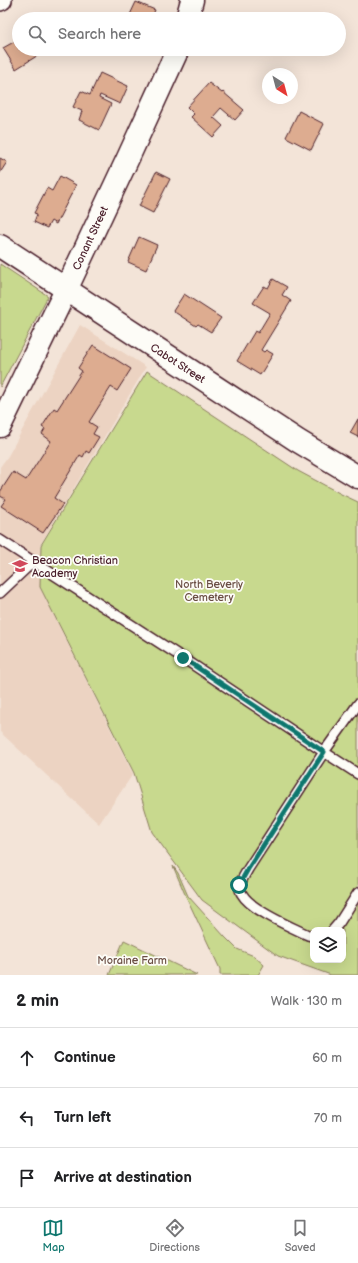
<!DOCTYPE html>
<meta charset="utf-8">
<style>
body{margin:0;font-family:"Balsamiq Sans",sans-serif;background:#f6f6f6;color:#202124}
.controls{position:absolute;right:12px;bottom:12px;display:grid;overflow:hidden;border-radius:8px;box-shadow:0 4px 16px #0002}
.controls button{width:36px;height:36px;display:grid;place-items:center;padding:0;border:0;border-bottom:1px solid #e0e0e0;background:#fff;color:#202124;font:20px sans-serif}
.compass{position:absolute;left:262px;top:68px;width:36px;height:36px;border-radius:50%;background:#fff;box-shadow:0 4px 16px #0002;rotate:144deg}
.stop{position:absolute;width:12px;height:12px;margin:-9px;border:3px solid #0f766e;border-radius:50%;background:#fff}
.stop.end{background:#0f766e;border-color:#fff;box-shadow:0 1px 4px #0008}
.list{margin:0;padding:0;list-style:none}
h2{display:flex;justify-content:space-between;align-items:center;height:52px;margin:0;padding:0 16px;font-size:17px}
h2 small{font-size:13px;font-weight:400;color:#757577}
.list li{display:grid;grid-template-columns:26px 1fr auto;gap:12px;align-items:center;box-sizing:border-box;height:60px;padding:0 16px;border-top:1px solid #e0e0e0}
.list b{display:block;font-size:15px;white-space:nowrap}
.list em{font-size:13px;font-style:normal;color:#757577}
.icon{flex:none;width:22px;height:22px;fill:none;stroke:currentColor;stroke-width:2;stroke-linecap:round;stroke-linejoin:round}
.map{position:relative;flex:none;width:358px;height:975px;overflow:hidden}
.search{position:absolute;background:#fff;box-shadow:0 4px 16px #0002;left:12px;right:12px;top:12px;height:44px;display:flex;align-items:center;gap:10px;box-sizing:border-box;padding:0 14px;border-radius:22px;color:#757577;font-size:15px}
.sheet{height:232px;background:#fff}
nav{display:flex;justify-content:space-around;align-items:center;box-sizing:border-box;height:56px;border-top:1px solid #e0e0e0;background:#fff;font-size:11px;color:#757577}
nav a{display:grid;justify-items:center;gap:2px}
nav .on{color:#0f766e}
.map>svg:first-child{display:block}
.built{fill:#ecd3c2}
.green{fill:#c8d98e;stroke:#897c5c;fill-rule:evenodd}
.building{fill:#ddac90;stroke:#4a1f2b}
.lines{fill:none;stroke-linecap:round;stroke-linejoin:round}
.service-casing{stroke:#4a1f2b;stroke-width:12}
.minor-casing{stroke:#4a1f2b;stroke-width:22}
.tertiary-casing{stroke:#4a1f2b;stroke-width:25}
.secondary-casing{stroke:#4a1f2b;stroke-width:25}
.service{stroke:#fdfcf7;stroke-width:9}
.minor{stroke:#fdfcf7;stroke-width:19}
.tertiary{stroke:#fdfcf7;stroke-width:22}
.secondary{stroke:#fdfcf7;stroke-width:22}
.route{stroke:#0f766e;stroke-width:5}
.labels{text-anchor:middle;stroke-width:3.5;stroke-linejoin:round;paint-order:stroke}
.street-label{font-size:11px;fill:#4a1f2b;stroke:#fdfcf7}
.poi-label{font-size:11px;fill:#4a1f2b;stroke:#fdfcf7;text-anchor:start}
.park-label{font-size:11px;fill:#6a4e44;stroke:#fdfcf7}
</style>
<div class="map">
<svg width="358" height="975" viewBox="0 0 358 975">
<rect width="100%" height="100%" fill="#f3e4d8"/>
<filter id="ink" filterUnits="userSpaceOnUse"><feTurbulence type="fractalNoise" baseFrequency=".025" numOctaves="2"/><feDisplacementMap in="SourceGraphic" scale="8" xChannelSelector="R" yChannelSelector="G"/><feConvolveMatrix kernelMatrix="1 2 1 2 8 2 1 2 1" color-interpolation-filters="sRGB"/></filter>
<g filter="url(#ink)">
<path class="built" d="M80,325L146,367L40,545V588L133,774L99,824L0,732V467L8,456Z"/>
<path class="green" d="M0,264L48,296L0,387Z
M147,371L298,471L341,494L358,502V975H331L278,956L202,900L152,832L134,773L40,587L41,545ZM313,930H343V960H313Z
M173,866L178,873L188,896L225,937L237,949L254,956L264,965L258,975H220V969L184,892Z
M124,940L197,975H109Z"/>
<path class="building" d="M136,2L155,10L151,19H128Z
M19,39V49H48L16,69L3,48Z
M100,73L128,86L120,104L100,95L99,98L111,104L99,130L79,120L82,111L73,107L81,91L90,95Z
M209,83L222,93L223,92L244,110L235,120L221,108L213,117L223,126L213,137L191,117L194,114L187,107Z
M299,111L324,124L311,150L286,137Z
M0,158L7,162L0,173Z
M156,172L170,179L153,213L139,206Z
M60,176L76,185L56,224L51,221L47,228L34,222L37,214L34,213L47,188L52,191Z
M139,237L157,245L146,270L128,262Z
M273,279L287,287L282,295L291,301L261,350L264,352L266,350L273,354L260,375L237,361L255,331L258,333L270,313L253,303L264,286L268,288Z
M184,294L221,318L211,332L198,324L196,326L173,311Z
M93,345L131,369L117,391L111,387L89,422L97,427L93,434L99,437L89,453L86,451L83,457L80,455L54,498L63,504L43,533L1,506L6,499L0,496V492L13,472L26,480L51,441L42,434L45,429L42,427L54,408L57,410L82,371L78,368Z
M358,419V437L350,433Z"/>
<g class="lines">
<g class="service-casing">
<path id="service" d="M0,540L183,658L324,752L358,704
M0,593L34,561
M333,930L339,923L358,893
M313,936L308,935C291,927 251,910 242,894C240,892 240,888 239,885L248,869L324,752L358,774"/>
</g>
<g class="minor-casing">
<path id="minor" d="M0,1L2,0"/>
</g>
<g class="tertiary-casing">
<path id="tertiary" d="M0,426L66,290"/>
</g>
<g class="secondary-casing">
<path id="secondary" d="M187,19L192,0
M0,246L298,441L358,477
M66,290L128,158L178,49"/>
</g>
<use href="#service" class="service"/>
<use href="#minor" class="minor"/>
<use href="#tertiary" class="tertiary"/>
<use href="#secondary" class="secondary"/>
</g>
</g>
<g class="lines" filter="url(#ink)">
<path class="route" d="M183,658L324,752L248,869L239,885"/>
</g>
<defs>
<g id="school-bare" transform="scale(1.2)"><path d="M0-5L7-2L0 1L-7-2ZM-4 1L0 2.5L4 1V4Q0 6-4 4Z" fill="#d1495b" stroke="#fdfcf7" stroke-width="2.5" paint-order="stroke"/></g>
</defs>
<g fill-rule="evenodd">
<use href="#school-bare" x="20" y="566"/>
</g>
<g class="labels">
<g class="street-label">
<text transform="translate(90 238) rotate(-65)" y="4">Conant Street</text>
<text transform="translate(178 363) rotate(33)" y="4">Cabot Street</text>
</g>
<g class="poi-label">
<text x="32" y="564">Beacon Christian<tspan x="32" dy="13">Academy</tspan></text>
</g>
<g class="park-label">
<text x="209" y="588">North Beverly<tspan x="209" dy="13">Cemetery</tspan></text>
<text x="132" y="964">Moraine Farm</text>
</g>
</g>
</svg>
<div class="controls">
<button><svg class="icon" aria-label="layers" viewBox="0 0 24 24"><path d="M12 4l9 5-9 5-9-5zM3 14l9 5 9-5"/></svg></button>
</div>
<svg class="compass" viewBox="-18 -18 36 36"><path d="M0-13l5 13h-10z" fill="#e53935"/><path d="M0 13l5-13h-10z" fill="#757577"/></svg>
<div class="stop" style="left:239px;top:885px"></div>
<div class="stop end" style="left:183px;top:658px"></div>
<div class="search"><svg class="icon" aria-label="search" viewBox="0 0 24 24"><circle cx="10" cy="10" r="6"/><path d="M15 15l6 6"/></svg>Search here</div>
</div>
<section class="sheet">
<h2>2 min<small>Walk · 130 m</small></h2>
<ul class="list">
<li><svg class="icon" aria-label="ahead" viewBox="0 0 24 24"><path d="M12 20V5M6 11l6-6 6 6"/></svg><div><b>Continue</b></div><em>60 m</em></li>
<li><svg class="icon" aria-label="left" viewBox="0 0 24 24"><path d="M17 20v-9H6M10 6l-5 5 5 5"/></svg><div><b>Turn left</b></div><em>70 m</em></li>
<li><svg class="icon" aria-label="arrive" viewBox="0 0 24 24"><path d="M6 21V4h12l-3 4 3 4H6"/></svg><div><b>Arrive at destination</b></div></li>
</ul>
</section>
<nav>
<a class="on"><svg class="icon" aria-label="map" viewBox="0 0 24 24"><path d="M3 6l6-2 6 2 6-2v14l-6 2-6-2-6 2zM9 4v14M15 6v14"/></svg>Map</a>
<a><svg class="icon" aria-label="directions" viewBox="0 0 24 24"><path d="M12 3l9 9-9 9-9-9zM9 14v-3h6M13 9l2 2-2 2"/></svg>Directions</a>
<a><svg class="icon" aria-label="saved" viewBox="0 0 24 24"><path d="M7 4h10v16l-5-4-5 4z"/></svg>Saved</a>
</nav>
